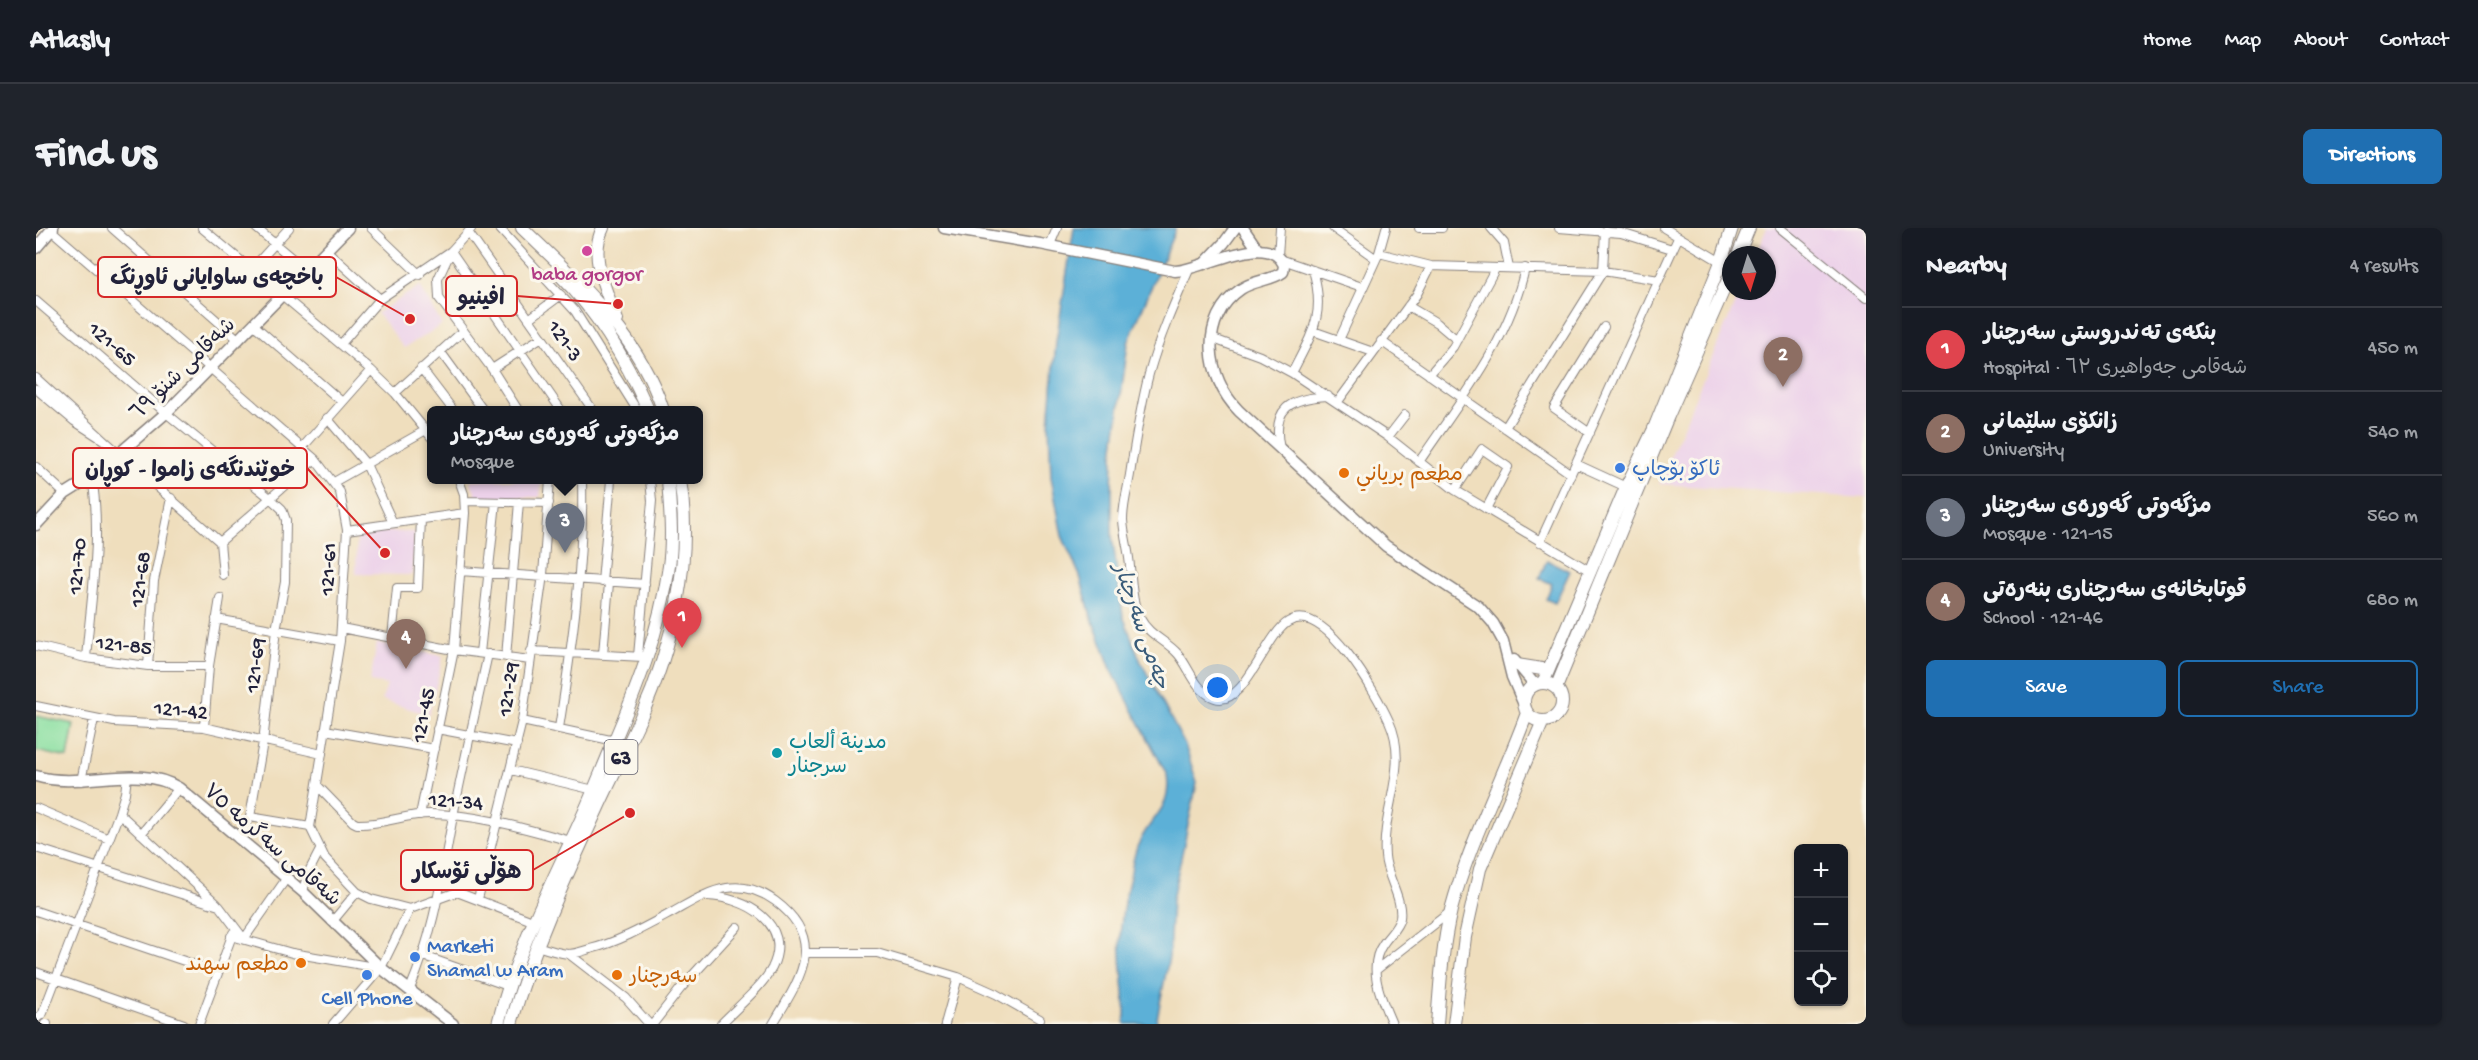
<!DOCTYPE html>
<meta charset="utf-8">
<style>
body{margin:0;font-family:"Gochi Hand","Playpen Sans Arabic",sans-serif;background:#20242c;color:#f1f3f6}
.controls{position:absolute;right:18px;bottom:18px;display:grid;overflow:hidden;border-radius:9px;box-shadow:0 2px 4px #0004}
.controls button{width:54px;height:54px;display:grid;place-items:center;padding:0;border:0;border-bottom:2px solid #363941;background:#171b24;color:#f1f3f6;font:30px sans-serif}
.compass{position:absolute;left:1686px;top:18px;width:54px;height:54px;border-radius:50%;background:#171b24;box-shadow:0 2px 4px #0004;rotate:176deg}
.you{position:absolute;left:1182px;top:460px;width:21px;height:21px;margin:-15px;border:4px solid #fff;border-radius:50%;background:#1a73e8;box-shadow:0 0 0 9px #1a73e833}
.badge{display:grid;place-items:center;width:39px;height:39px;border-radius:50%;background:#1f6fb2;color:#fff;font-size:20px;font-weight:700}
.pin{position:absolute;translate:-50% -50px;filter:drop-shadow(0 2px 3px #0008)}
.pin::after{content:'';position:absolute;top:32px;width:21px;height:18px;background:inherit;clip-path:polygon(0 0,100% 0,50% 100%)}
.popup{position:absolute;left:391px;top:178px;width:276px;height:78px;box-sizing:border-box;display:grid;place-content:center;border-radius:9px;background:#171b24;filter:drop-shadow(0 2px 4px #0005);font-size:20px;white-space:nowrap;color:#9ea1a6}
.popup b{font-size:22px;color:#f1f3f6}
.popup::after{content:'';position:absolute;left:50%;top:100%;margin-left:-12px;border:12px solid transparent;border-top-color:#171b24}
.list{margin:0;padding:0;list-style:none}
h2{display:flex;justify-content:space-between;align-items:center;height:78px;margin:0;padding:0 24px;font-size:26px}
h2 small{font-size:20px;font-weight:400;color:#9ea1a6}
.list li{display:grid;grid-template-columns:39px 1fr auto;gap:18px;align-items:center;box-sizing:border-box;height:84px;padding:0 24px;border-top:2px solid #363941}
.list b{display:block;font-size:22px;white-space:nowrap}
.list p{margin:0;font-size:20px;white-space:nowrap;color:#9ea1a6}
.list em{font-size:20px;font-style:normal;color:#9ea1a6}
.actions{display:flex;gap:12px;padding:18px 24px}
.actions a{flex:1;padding:14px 0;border:2px solid #1f6fb2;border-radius:9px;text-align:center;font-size:21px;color:#1f6fb2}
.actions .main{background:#1f6fb2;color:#fff}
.icon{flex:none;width:33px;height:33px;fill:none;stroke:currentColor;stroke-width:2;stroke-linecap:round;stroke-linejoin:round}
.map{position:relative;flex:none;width:1830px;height:796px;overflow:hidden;border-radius:9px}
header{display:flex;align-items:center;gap:36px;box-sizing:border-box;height:84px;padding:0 30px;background:#171b24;border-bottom:2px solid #363941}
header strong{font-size:28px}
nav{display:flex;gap:33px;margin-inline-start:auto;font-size:21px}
.intro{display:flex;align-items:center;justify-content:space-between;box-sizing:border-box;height:144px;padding:0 36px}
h1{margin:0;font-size:42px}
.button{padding:15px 27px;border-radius:9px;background:#1f6fb2;color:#fff;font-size:21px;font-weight:700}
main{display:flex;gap:36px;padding:0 36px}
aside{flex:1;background:#171b24;border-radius:9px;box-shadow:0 2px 4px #0004}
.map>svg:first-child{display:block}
.built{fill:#ecd1e9}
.park{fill:#8bdfa1;stroke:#56806e;stroke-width:1.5}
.water{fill:#5bb0d7;stroke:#3e6989;stroke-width:1.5}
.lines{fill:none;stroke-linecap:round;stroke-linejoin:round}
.minor-casing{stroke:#88807c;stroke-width:10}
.tertiary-casing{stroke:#88807c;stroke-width:13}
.secondary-casing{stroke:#88807c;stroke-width:13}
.primary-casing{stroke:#88807c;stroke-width:14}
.minor{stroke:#fff;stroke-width:8}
.tertiary{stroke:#fff;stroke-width:10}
.secondary{stroke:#fff;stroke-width:10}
.primary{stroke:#fff;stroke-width:12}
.hotel-dot{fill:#d1479c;stroke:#fbf7ec;stroke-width:2}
.shop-dot{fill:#3f7fe0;stroke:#fbf7ec;stroke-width:2}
.food-dot{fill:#e8710a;stroke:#fbf7ec;stroke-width:2}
.culture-dot{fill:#0f9aa8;stroke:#fbf7ec;stroke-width:2}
.labels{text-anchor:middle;stroke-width:6;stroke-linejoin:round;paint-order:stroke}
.shield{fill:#fbf7ec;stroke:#636270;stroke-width:1.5}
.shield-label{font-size:20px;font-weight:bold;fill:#22223b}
.hotel-label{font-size:21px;fill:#b23c85;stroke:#fbf7ec}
.street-label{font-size:21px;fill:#22223b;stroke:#fbf7ec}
.shop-label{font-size:21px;fill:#366cbe;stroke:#fbf7ec;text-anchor:start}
.food-label{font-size:21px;fill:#c56008;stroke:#fbf7ec;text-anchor:start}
.culture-label{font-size:21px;fill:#0d838f;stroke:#fbf7ec;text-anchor:start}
.water-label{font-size:22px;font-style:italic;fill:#395b79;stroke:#fbf7ec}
.leader{fill:none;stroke:#d62828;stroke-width:2}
.callout-dot{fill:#d62828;stroke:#fbf7ec;stroke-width:2}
.callout{fill:#fbf7ec;stroke:#d62828;stroke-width:2}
.callout-label{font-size:22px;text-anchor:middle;font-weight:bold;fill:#22223b}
</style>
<header>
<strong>Atlasly</strong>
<nav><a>Home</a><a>Map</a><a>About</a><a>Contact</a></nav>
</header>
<div class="intro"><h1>Find us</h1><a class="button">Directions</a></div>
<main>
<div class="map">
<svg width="1830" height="796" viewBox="0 0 1830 796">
<rect width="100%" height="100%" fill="#fbf7ec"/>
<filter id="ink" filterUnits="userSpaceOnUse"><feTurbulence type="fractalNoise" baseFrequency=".0167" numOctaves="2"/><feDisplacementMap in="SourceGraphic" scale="12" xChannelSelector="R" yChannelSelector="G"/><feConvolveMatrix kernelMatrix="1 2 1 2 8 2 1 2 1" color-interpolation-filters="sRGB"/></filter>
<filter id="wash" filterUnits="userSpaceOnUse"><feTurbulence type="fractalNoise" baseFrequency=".008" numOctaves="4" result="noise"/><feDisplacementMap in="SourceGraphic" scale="24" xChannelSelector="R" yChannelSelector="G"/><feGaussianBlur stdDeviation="1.35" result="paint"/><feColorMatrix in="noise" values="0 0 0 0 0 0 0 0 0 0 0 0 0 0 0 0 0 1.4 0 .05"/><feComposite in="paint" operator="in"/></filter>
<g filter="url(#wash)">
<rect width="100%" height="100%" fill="#efdebd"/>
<path class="built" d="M1731,0H1830V270L1623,256L1704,63H1731V27H1719Z
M384,58L406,97L368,120L341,85Z
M434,252H506L504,269L441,270Z
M321,303L379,304L376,347L320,346Z
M341,415L407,428L393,487L346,472L351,457L334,454Z"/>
<path class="park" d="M0,488L38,496L32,530L0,523Z"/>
<path class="water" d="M1038,0H1140L1092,115L1077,227L1076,263V307L1087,388L1105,434L1149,517L1161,555L1136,672L1133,729L1120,796H1089C1090,772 1086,750 1085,727C1083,701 1087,674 1094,649C1096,638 1098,623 1104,613C1116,587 1136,582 1131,547L1075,441L1055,388L1044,348L1026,308L1015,249L1013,197L1020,114Z
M1511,332L1534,343L1519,375L1510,371L1516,356L1503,350Z"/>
</g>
<g filter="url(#ink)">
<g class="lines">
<g class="minor-casing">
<path id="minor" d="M76,0L203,112
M166,0L335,142L359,165L396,210
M220,0L270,42
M335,0L384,47
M463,0L539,83L601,182
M1297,0L1339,30
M1383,0H1406
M1455,0L1468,15L1473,40
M1523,0L1585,5L1636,21
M1628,0L1685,34
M1744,0L1830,70
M15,2L279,231L304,264L311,302L304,413L274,599L289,630L321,664L335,671L374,681L421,664L499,694
M432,4L557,182
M1014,17L1021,0
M290,22L344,71
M1343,25L1395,38L1567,43L1623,52
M1242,27L1244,0
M1247,32L1326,59
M215,42L253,0
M1153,42C1138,76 1123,110 1113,146C1105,176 1100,208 1095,240C1093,257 1087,274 1087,292C1088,308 1093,323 1094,339C1096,356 1096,375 1104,390C1113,408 1130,412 1142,426C1154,440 1159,463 1179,470C1208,480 1229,408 1252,394C1288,371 1341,467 1353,493C1374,538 1345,583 1349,628C1350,648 1367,670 1364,690C1362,700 1352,708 1347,716C1330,740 1346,772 1356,796
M0,73L130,185L234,270L246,281L250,292L249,354L240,402L227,514L214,589L202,611
M1372,78L1401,95L1421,112
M493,91L525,67
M218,97L306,174
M1277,103L1337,124
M1175,110L1224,128L1256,145L1352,209L1419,262L1554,343
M1303,112L1343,25L1350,0
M1345,113L1535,246
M305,116L344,71L415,23L435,1
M404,123L447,182
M385,140L417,182
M456,141L506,109
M1256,145C1276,105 1290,88 1277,42
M1393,147L1417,119L1459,41
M0,150L69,213L38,193L0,161
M359,165L427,103
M1301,175L1381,66L1395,38
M482,182L456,141L403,70L402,51L415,23L525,182
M291,190L330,236L357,295
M1469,200L1567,43L1569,3
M1554,205L1518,180L1568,99
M1352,209L1369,187
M69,213L184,314
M266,220L335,142
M1244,221C1235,180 1254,170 1292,168
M1383,234C1424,173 1473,114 1489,40
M1540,236L1590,259
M0,239L29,266
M298,254L390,202
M1419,262L1446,221L1472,239L1450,281
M429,273L513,275
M311,302L429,285
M184,314L279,231
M184,314L187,347
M1504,314L1642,10
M424,343L609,356
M566,354L575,252
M180,391L304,413
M305,400L418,422L494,432
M356,410L361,360H382L385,291
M0,418L50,430L112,438H173
M495,423L607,429
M444,425L460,274
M567,426L573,355
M602,428L616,273L614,252
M470,429L483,274
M50,430C55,370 66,309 56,249
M112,438L118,353L135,270
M0,478L78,494L168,499L286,526
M486,493L579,513
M168,499L173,438L184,370
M523,500C536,418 548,335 546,252
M401,501L481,516
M289,502L398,521
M475,542L558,562
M45,553L58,491
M281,557L317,594L321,596C346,597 369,586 394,586C442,586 490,601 535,613
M0,580L73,611
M83,585L181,676
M384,587L418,422L429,285L428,266L423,252
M214,589L274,599
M105,606L143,560
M0,620L183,678L208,711
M267,664L271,647L284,622
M671,668C708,669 758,695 736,740C726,759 700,780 685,796
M442,671L486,493L507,347L514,252
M0,683L181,744
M296,694L321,664
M195,708L256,725L344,740
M208,711L250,651
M501,718C510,721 522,725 532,726C539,726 547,723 554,721C583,714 611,698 637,684C655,674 672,663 691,660C708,657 725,663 739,673C792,712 764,751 737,796
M770,725H841L922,749L960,766L1004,791
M533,726L590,770L613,796
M388,728L472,758
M1340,742L1414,684
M0,744L148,796
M374,761C398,705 406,647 417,588C428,534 440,480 452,426
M0,791L7,785L83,585L89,565L91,549
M9,796H11
M163,796L197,705
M297,796L345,740L374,681
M617,796L645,760L701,699
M909,796L922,749"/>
</g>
<g class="tertiary-casing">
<path id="tertiary" d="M1207,0L1222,22
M0,20L17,0
M1168,36L1188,15L1199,0
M0,297L29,266L56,249L130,185L312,0
M0,548C47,562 100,534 143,560L267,664L345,740L417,796"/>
</g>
<g class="secondary-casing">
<path id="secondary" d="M908,0L1004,16L1139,43C1167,42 1233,1 1248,37L1247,44C1235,53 1218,52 1205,61C1162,90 1170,150 1203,183L1350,318L1443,379L1457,395L1467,413L1476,449L1489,479
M1478,432L1499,457"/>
</g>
<g class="primary-casing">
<path id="primary" d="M486,0C542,54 603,107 627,182
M567,0C552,29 571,64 581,92
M1702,27L1713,0
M526,49C564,87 591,134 612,182
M1481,437L1512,442
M1507,455L1590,259L1617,203L1685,34L1696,0
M1488 474a19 19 0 1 1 38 0a19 19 0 1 1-38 0Z
M1520,460L1632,188L1695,45
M462,796C478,732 506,675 534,615C549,585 561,554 574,523C600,463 624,403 633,338C637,309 634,280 632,252
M475,796C497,718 531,646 565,573C578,545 592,518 604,491C637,418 657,331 644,252
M1401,796C1404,758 1406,719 1415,682C1433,614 1467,551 1491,485
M1418,796L1429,709L1444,641L1507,493"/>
</g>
<use href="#minor" class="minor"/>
<use href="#tertiary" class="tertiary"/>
<use href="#secondary" class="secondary"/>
<use href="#primary" class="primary"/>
</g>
</g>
<circle class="hotel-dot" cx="551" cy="23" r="6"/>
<g class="shop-dot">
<circle cx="1584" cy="240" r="6"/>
<circle cx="379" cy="729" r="6"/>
<circle cx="331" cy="747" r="6"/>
</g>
<g class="food-dot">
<circle cx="1308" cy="245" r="6"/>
<circle cx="265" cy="735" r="6"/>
<circle cx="581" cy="747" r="6"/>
</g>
<circle class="culture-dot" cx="741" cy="525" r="6"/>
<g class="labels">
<rect class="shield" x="568.5" y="512" width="33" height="34" rx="4.5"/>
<g class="shield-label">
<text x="585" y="536">63</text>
</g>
<g class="hotel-label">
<text x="551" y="52">baba gorgor</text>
</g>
<g class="street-label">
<text transform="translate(530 112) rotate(55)" y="7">121-3</text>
<text transform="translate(77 115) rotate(41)" y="7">121-65</text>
<text transform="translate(146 140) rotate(-44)" y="7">شەقامی شنۆ ٦٩</text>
<text transform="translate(40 338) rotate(-85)" y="7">121-70</text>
<text transform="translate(291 341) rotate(-87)" y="7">121-61</text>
<text transform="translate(103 351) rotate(-82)" y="7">121-68</text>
<text transform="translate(88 416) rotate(6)" y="7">121-85</text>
<text transform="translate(218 437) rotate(-83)" y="7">121-69</text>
<text transform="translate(471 461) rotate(-82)" y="7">121-29</text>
<text transform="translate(145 481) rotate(5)" y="7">121-42</text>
<text transform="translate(386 487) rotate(-79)" y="7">121-45</text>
<text transform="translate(420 572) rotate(4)" y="7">121-34</text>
<text transform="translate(237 616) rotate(41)" y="7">شەقامی سەگرمە ٧٥</text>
</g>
<g class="shop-label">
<text x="1596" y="247">ئاکۆ بۆچاپ</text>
<text x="391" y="724">Marketi<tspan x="391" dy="24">Shamal w Aram</tspan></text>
<text x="331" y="776" text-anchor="middle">Cell Phone</text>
</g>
<g class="food-label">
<text x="1320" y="252">مطعم برياني</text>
<text x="253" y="742" text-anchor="end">مطعم سهند</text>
<text x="593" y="754">سەرچنار</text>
</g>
<g class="culture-label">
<text x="753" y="520">مدينة ألعاب<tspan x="753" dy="24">سرجنار</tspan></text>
</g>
<g class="water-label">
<text transform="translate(1107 397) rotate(71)" y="8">چەمی سەرچنار</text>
</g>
</g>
<path class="leader" d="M374 91L300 49M582 76L481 68M349 325L271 240M594 585L497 642"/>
<g class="callout-dot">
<circle cx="374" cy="91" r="6"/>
<circle cx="582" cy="76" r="6"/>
<circle cx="349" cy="325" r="6"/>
<circle cx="594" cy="585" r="6"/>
</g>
<g class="callout">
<rect x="62" y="29" width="238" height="40" rx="6"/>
<rect x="410" y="48" width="71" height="40" rx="6"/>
<rect x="37" y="220" width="234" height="40" rx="6"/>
<rect x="365" y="622" width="132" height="40" rx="6"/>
</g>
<g class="callout-label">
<text x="181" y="56">باخچەی ساوایانی ئاوڕنگ</text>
<text x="445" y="76">افينيو</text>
<text x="154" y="248">خوێندنگەی زاموا - کوڕان</text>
<text x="431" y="650">هۆڵی ئۆسکار</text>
</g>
</svg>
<div class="controls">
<button>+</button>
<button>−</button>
<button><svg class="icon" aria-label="locate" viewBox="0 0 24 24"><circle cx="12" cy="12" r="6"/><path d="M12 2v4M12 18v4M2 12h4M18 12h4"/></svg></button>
</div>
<svg class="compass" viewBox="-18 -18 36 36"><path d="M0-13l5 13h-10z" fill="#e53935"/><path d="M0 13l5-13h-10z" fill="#9ea1a6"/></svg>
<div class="you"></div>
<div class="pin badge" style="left:646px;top:420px;background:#e0444e">1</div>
<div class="pin badge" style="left:1747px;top:159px;background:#8d6e63">2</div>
<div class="pin badge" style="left:529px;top:325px;background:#6b7280">3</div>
<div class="popup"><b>مزگەوتی گەورەی سەرچنار</b>Mosque</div>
<div class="pin badge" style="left:370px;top:441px;background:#8d6e63">4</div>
</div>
<aside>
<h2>Nearby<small>4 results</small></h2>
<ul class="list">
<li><span class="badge" style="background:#e0444e">1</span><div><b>بنکەی تەندروستی سەرچنار</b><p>Hospital · شەقامی جەواهیری ٦٣</p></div><em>450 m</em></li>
<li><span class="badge" style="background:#8d6e63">2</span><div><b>زانکۆی سلێمانی</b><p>University</p></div><em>540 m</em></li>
<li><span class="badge" style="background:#6b7280">3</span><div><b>مزگەوتی گەورەی سەرچنار</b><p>Mosque · 121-15</p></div><em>560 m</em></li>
<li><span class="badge" style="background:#8d6e63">4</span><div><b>قوتابخانەی سەرچناری بنەرەتی</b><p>School · 121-46</p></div><em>680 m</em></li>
</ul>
<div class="actions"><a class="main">Save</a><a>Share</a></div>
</aside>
</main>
